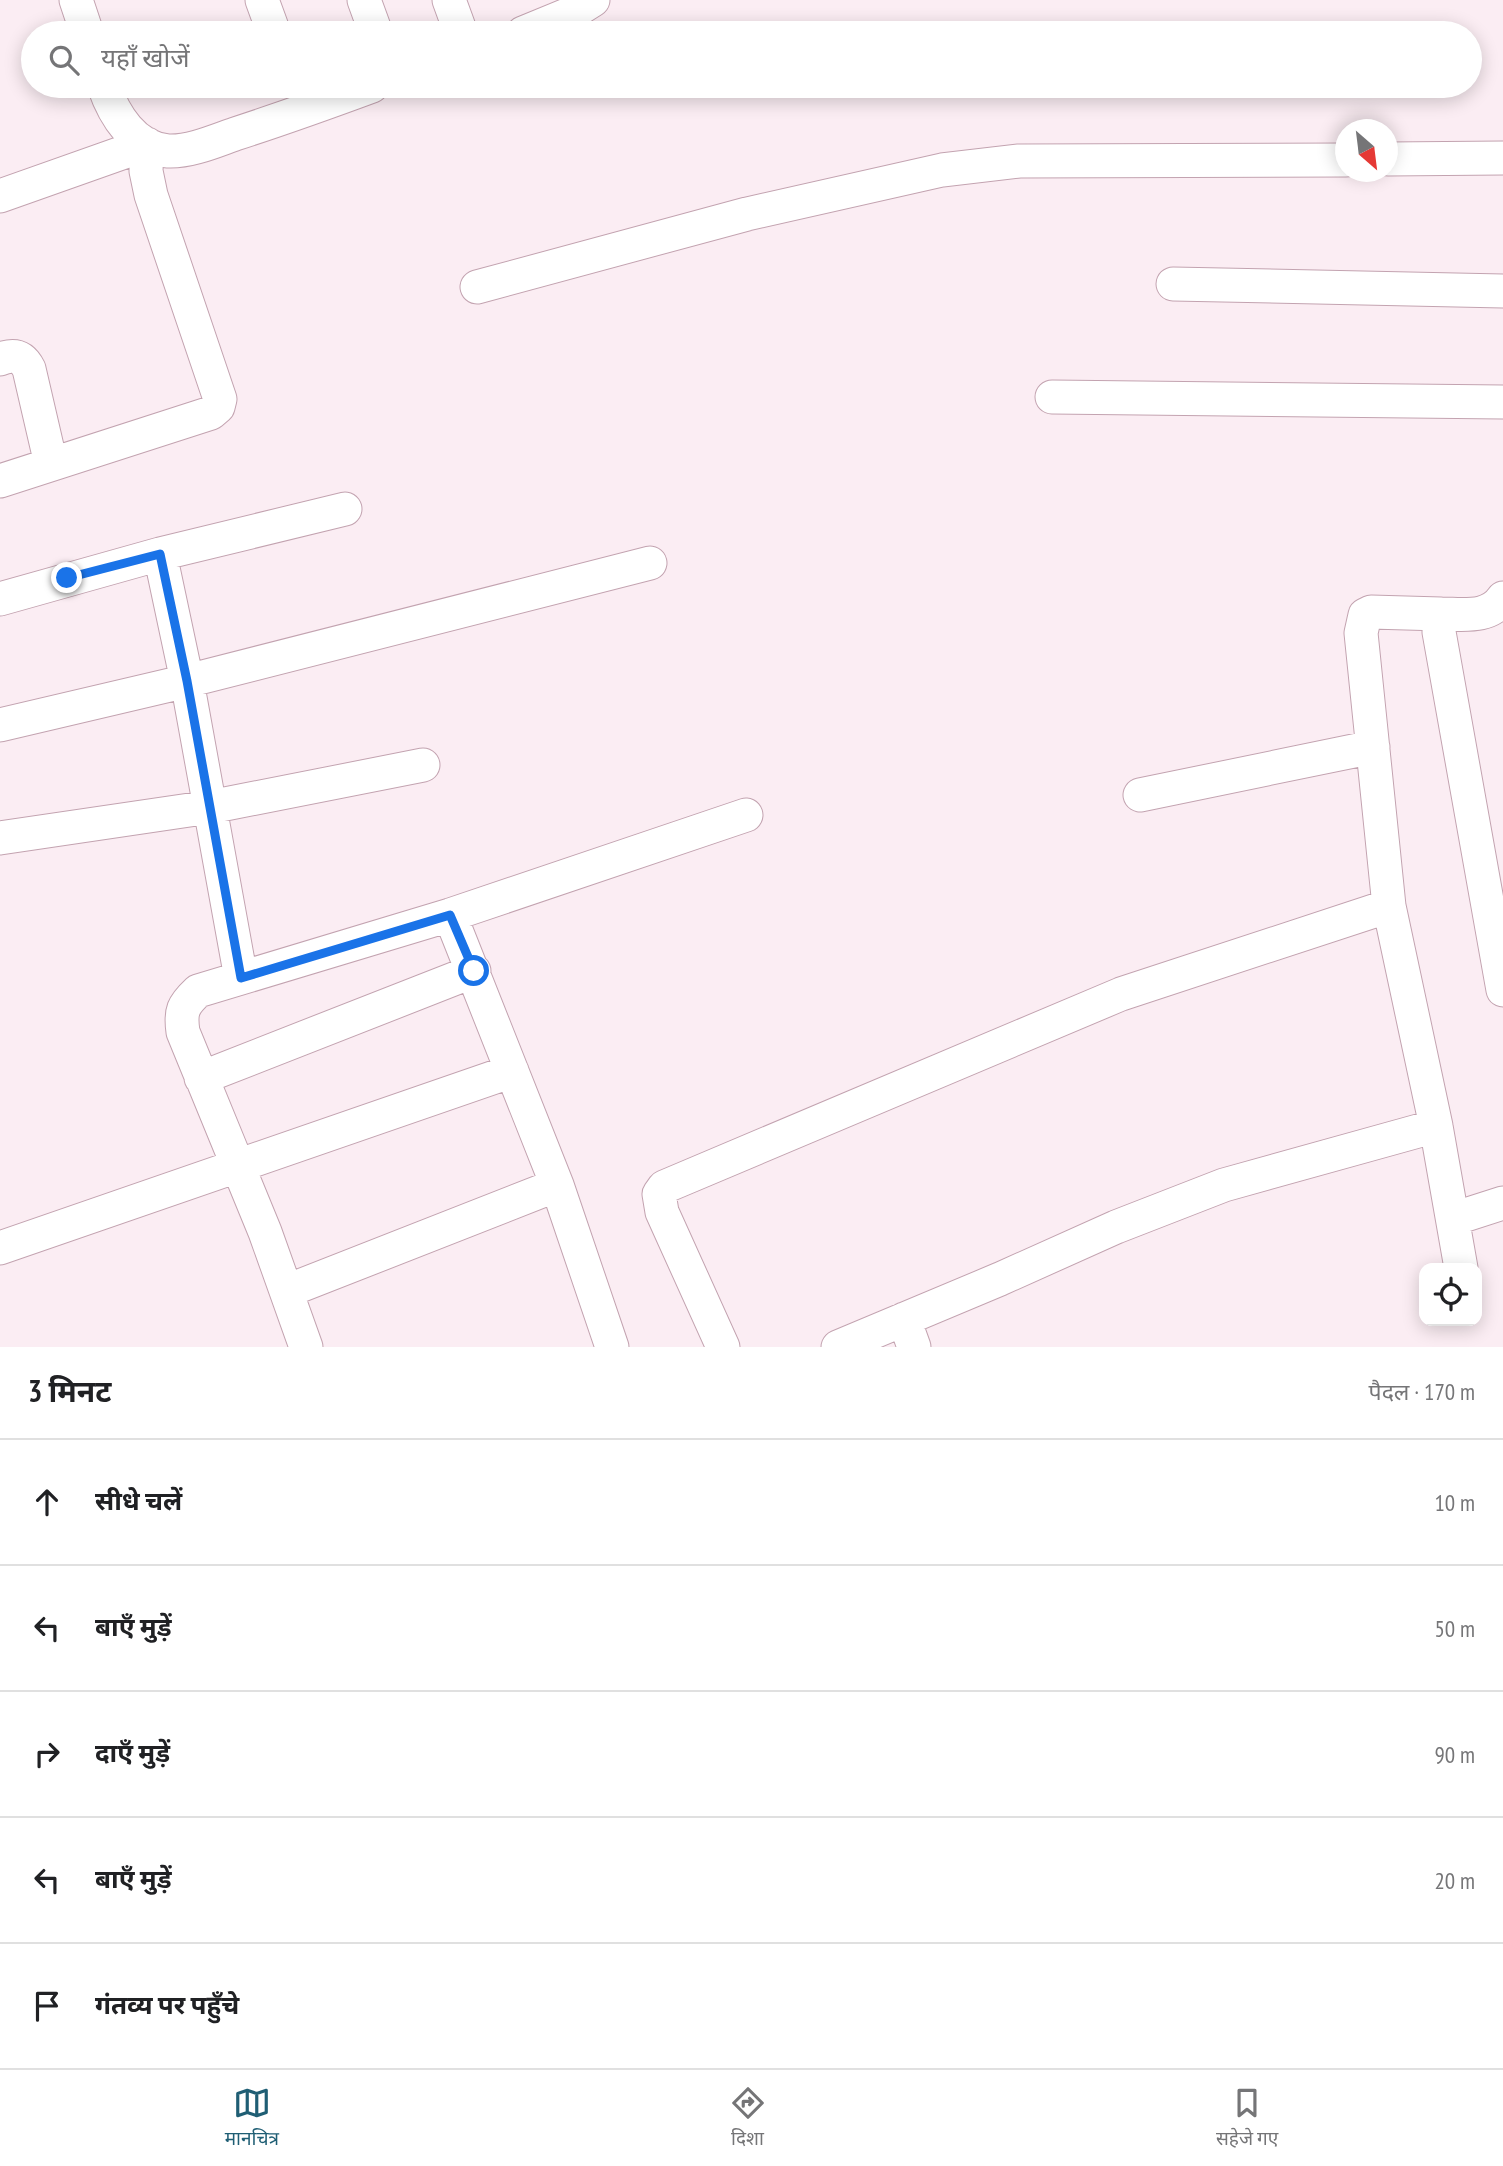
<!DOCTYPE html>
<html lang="hi">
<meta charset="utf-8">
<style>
body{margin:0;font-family:"PT Sans Narrow","Noto Sans Devanagari",sans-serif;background:#f2f2f2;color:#202124}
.controls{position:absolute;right:21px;bottom:21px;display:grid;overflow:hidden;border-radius:14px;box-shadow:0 4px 18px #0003}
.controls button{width:63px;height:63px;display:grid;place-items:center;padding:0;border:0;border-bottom:2px solid #e0e0e0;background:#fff;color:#202124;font:35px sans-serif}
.compass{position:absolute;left:1335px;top:119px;width:63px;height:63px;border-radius:50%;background:#fff;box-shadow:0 4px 18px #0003;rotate:152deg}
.stop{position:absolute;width:21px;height:21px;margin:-16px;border:5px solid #1a73e8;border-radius:50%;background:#fff}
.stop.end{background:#1a73e8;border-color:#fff;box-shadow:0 2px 7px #0008}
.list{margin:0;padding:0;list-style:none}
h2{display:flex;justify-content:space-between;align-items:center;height:91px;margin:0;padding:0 28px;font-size:30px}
h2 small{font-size:23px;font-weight:400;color:#757577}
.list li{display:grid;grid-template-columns:46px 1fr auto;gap:21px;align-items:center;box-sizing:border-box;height:126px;padding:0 28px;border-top:2px solid #e0e0e0}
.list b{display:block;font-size:26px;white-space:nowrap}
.list em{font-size:23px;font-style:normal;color:#757577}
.icon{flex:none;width:38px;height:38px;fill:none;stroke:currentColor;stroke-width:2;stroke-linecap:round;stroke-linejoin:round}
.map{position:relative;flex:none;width:1503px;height:1347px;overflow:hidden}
.search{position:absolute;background:#fff;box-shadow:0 4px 18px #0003;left:21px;right:21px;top:21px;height:77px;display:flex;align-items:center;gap:18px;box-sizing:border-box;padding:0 24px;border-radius:38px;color:#757577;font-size:26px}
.sheet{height:721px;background:#fff}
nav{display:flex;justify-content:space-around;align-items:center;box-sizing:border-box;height:98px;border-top:2px solid #e0e0e0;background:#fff;font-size:19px;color:#757577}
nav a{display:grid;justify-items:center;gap:4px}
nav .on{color:#1f5e74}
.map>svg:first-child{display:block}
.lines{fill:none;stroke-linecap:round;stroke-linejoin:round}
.minor-casing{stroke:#c3a3b0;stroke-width:35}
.minor{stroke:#fff;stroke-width:33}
.route{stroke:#1a73e8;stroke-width:9}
</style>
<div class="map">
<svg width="1503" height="1347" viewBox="0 0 1503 1347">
<rect width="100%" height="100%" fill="#fbedf3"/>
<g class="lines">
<g class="minor-casing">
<path id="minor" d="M76,0L87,33
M262,0L274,33
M364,0L376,33
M449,0L461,33
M523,33L574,12L593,0
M104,86C114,115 134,148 168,151C190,152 215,141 235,134C281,119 326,103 372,86
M1388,159L1503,158
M0,196L147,144L146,171L151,195L220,399L218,407L211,413L0,481
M1173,284L1503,291
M477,287L747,214L942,170L1019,161L1346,160
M0,359C14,354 22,355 29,369L51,464
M1052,397L1503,402
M160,554L345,509
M1503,598C1489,619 1464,614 1441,614L1439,632L1503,990
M0,599L160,554L187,681L241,978
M1441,614L1371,612L1365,615L1361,633L1389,906L1436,1126L1461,1268
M0,725L187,681L650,563
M1140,795L1373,747
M0,838L210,807L423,765
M450,915L557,1185L612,1347
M201,1078L474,971
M1453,1219L1503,1203
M0,1248L512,1071
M287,1291L557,1185
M904,1319L914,1347
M306,1347L265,1232L183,1032C180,1011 183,1005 198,991L450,915L746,815
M723,1347L662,1212L659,1194L664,1187L1121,994L1389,906
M838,1347L1000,1279L1116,1227L1224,1185L1436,1126"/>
</g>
<use href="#minor" class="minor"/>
</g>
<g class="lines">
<path class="route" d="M67,578L160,554L187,681L241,978L450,915L474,971"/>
</g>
</svg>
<div class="controls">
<button><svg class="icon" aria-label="locate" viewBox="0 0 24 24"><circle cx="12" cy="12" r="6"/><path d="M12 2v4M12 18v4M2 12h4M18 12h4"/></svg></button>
</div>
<svg class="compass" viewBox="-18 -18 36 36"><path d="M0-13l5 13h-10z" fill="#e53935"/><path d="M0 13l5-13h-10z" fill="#757577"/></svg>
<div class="stop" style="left:474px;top:971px"></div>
<div class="stop end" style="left:67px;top:578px"></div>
<div class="search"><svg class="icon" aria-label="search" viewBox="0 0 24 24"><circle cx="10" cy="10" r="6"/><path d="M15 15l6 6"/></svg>यहाँ खोजें</div>
</div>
<section class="sheet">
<h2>3 मिनट<small>पैदल · 170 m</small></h2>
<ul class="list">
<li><svg class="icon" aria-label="ahead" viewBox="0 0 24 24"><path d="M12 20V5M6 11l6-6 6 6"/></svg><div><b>सीधे चलें</b></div><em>10 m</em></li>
<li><svg class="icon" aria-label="left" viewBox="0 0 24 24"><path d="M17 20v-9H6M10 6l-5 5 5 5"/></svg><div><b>बाएँ मुड़ें</b></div><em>50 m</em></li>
<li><svg class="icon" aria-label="right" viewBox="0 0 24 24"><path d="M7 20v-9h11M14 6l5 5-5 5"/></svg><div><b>दाएँ मुड़ें</b></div><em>90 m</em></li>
<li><svg class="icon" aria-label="left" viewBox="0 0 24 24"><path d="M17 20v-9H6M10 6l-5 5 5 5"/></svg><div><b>बाएँ मुड़ें</b></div><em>20 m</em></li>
<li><svg class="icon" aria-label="arrive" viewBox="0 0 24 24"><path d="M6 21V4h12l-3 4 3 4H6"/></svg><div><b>गंतव्य पर पहुँचे</b></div></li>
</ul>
</section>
<nav>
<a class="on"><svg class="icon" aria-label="map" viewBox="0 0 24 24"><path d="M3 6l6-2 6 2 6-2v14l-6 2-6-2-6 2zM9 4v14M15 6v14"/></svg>मानचित्र</a>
<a><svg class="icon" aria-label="directions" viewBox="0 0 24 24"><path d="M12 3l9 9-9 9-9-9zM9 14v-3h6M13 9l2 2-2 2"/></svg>दिशा</a>
<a><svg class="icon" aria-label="saved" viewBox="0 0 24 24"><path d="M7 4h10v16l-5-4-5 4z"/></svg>सहेजे गए</a>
</nav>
